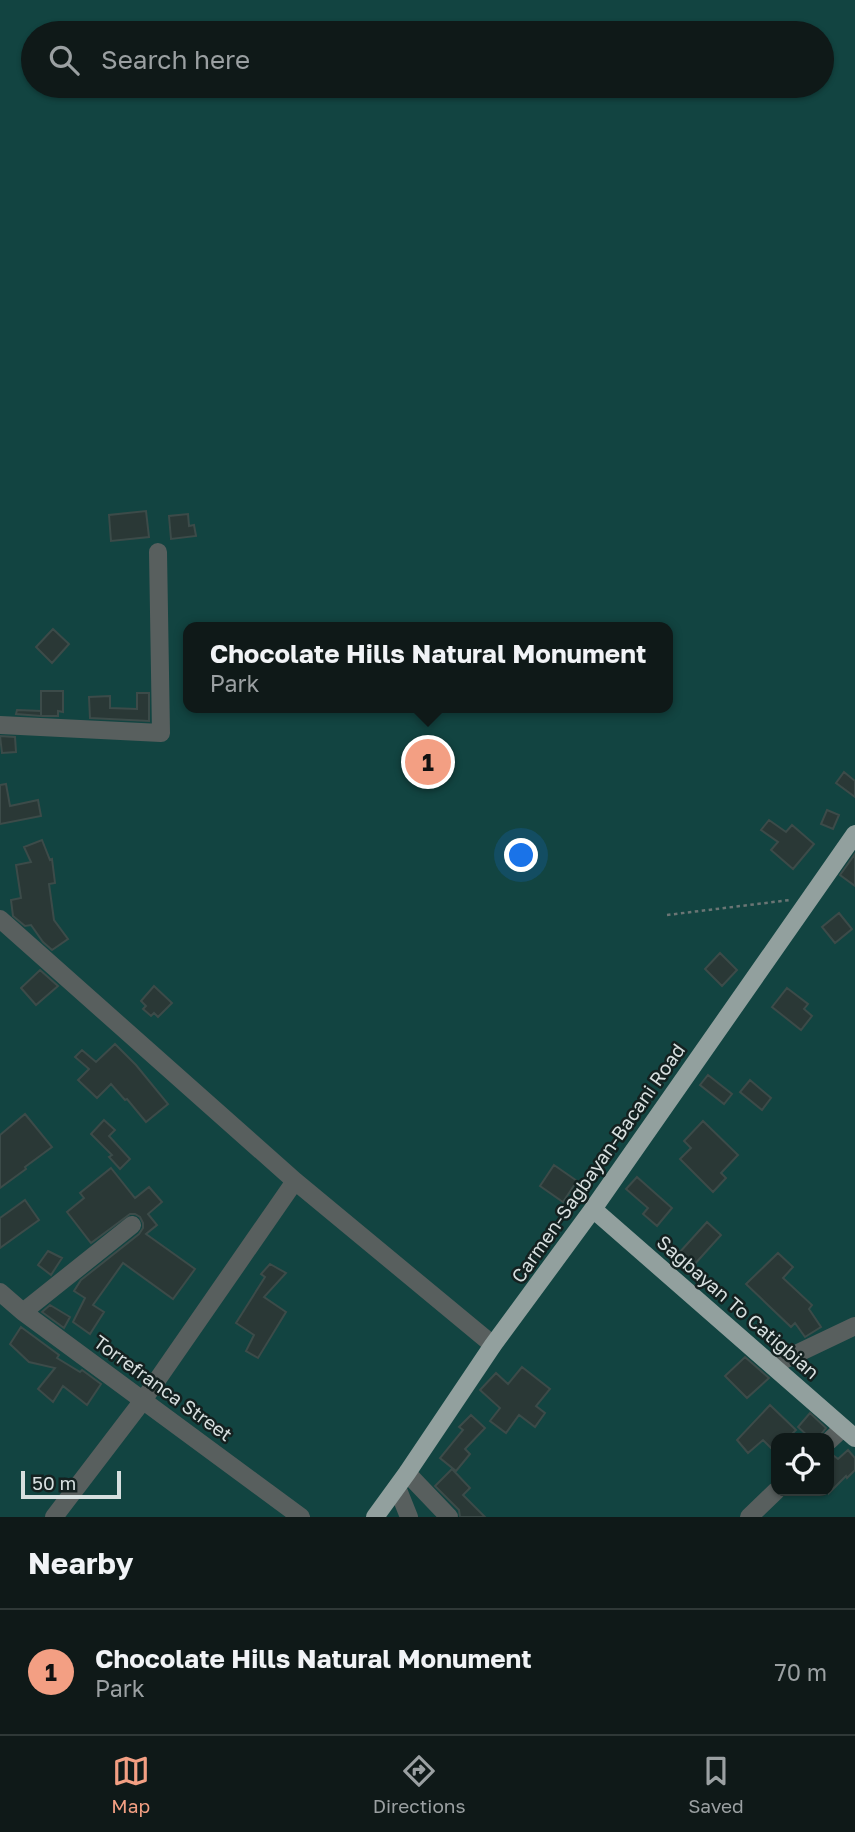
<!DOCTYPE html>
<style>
body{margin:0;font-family:"Golos Text",sans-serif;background:#182221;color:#f1f3f6}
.controls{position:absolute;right:21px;bottom:21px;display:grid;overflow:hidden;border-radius:14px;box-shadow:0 2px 5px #0004}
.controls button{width:63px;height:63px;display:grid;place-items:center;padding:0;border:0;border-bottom:2px solid #2f3837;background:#0f1918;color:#f1f3f6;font:35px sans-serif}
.scale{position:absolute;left:21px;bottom:18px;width:100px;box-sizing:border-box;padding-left:7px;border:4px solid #d7dfdf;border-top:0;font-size:19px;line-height:24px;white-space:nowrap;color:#d7dfdf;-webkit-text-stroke:5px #142120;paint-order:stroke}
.you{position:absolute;left:522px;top:856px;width:24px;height:24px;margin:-18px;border:5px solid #fff;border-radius:50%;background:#1a73e8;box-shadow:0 0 0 10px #1a73e833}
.badge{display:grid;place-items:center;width:46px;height:46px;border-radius:50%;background:#f39f83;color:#111;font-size:23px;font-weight:700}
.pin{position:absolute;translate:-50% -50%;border:4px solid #fff;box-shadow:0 2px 7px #0006}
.popup{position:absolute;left:183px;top:622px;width:490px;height:91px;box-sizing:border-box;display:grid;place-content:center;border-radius:14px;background:#0f1918;filter:drop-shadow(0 2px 5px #0005);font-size:23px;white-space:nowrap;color:#9ba0a2}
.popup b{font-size:26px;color:#f1f3f6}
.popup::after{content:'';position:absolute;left:50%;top:100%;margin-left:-14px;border:14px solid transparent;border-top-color:#0f1918}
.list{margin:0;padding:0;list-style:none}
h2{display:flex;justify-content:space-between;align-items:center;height:91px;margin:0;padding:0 28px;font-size:30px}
h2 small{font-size:23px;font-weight:400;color:#9ba0a2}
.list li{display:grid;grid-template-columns:46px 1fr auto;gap:21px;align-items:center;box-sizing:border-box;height:126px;padding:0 28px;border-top:2px solid #2f3837}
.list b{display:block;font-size:26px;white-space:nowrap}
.list p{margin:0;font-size:23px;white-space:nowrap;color:#9ba0a2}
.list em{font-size:23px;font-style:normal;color:#9ba0a2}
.icon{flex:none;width:38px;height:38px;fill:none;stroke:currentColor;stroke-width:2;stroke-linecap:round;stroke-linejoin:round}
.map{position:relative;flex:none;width:855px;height:1517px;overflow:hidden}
.search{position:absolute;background:#0f1918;box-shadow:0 2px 5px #0004;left:21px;right:21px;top:21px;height:77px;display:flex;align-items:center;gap:18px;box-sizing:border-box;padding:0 24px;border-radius:38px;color:#9ba0a2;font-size:26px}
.sheet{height:217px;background:#0f1918}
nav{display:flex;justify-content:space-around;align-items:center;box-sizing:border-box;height:98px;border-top:2px solid #2f3837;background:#0f1918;font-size:19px;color:#9ba0a2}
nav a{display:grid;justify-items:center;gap:4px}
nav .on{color:#f39f83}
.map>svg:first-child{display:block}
.green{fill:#124441;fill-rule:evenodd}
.building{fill:#2a3836;stroke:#3c4b49;stroke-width:2}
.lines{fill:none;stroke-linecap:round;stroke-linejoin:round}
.path{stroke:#6a7574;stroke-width:2.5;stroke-dasharray:3.5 3.5;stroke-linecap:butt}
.minor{stroke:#585f5e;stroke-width:18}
.major{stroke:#92a09e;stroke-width:18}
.labels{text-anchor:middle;stroke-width:5;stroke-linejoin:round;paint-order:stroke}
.street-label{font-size:19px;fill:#d7dfdf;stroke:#142120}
</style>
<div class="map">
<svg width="855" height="1517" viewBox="0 0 855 1517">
<rect width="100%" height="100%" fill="#142120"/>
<path class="green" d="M0,0H855V1517H0ZM33,33H822V86H33ZM188,627H668V708H188ZM776,1438H829V1491H776Z"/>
<path class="building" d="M146,511L149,537L111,541L109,515Z
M188,514L189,526L194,525L196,536L171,539L169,516Z
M53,629L69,644L52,663L36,647Z
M41,691H63V712L58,711V716H41Z
M137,693H149V721L90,718L89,697L110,696V708L137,709Z
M17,710L41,711V716L16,714Z
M0,736L15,737L16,752L2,753Z
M844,772L855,781V797L836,783Z
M6,784L10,806L38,800L41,816L0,824V785Z
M827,810L839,815L833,829L821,824Z
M769,820L786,832L792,825L814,844L793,869L771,850L778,842L761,830Z
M42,840L50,860L52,859L55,883L49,884L54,920L68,939L52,950L43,942L31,925L25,926L13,916L11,900L21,898L16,865L31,862L24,847Z
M855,854V886L840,875Z
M839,913L852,929L835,943L822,927Z
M720,953L737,970L722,986L705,969Z
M40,970L58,986L36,1005L21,988Z
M154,986L172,1003L158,1017L154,1013L151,1016L143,1009L146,1006L141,1001Z
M787,988L808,1004L804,1009L812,1016L801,1030L772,1007Z
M115,1044L136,1065L168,1104L146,1122L127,1099L125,1100L111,1084L97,1098L78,1080L89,1069L75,1057L82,1050L96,1062Z
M708,1075L732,1094L724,1104L700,1085Z
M750,1080L771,1098L762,1110L740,1092Z
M25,1114L52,1147L25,1167L26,1169L0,1188V1135Z
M104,1120L115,1130L109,1136L130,1159L120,1169L109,1157L112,1155L91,1134Z
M703,1121L738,1155L721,1173L726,1178L713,1192L680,1159L691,1148L684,1141Z
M554,1165L577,1181L563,1202L540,1186Z
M111,1168L135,1198L149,1187L162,1202L148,1214L157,1225L146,1234L195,1269L173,1299L123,1263L93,1305L104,1312L90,1334L73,1322L85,1298L74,1291L81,1280L139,1234L143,1228V1223L140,1217L135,1214H130L91,1243L67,1212L84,1198L80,1193Z
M637,1177L672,1208L657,1226L643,1214L648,1208L626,1189Z
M25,1200L39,1220L0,1248V1218Z
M707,1222L721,1235L693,1266L679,1253Z
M48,1251L62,1258L51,1275L38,1265Z
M778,1253L793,1267L783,1278L812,1305L809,1309L821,1327L805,1337L795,1323L791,1327L746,1284Z
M270,1264L286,1273L264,1297L286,1312L258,1358L246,1351L254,1335L236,1323L265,1277L261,1274Z
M50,1305L70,1317L64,1328L42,1312Z
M21,1327L59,1355L57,1358L80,1372L82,1370L101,1384L87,1405L63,1386L53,1402L38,1389L55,1368L29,1362L10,1344Z
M745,1357L769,1378L747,1398L725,1376Z
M522,1367L550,1389L536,1406L545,1413L535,1427L519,1415L506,1433L490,1421L500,1408L480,1390L496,1373L508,1384Z
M770,1405L796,1430L788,1438H776V1453L763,1440L748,1453L737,1440Z
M810,1413L826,1428L818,1438H810L798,1427Z
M471,1415L485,1428L465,1449L470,1454L456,1471L440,1458L463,1430L459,1427Z
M848,1450L855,1458V1470L847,1478L846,1476L829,1493V1452L838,1459Z
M452,1469L470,1488L463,1495L485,1517H460L459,1510L435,1486Z"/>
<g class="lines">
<path class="path" d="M667,915L790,900"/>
<path class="minor" d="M0,725L161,733L158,552
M0,919L295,1181L493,1345
M0,1292L23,1312L301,1517
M23,1312L132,1225
M773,1365L855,1326
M829,1441L843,1428
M407,1473L449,1517
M397,1487L409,1517
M54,1517L144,1399L295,1181
M749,1517L776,1491"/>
<path class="major" d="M593,1209L855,1438
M375,1517L407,1473L493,1345L593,1209L855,834"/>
</g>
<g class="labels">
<g class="street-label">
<text transform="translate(598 1163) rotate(-55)" y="7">Carmen-Sagbayan-Bacani Road</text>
<text transform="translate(738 1307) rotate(41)" y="7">Sagbayan To Catigbian</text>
<text transform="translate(163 1388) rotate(36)" y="7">Torrefranca Street</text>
</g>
</g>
</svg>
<div class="controls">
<button><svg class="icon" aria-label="locate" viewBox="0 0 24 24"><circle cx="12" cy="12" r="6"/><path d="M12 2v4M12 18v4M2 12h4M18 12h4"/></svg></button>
</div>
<div class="scale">50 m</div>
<div class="you"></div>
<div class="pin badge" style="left:428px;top:762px">1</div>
<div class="popup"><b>Chocolate Hills Natural Monument</b>Park</div>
<div class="search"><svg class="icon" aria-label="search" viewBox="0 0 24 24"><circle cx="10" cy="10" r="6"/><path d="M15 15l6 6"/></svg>Search here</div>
</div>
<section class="sheet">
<h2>Nearby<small></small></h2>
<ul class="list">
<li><span class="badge">1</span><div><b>Chocolate Hills Natural Monument</b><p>Park</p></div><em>70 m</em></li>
</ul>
</section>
<nav>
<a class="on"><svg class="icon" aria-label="map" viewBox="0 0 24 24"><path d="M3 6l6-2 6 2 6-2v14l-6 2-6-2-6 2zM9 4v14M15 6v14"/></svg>Map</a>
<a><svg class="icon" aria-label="directions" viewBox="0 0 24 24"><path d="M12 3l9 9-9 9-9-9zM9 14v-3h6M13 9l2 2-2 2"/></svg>Directions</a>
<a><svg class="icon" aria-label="saved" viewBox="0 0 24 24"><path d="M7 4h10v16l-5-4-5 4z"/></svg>Saved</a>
</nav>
